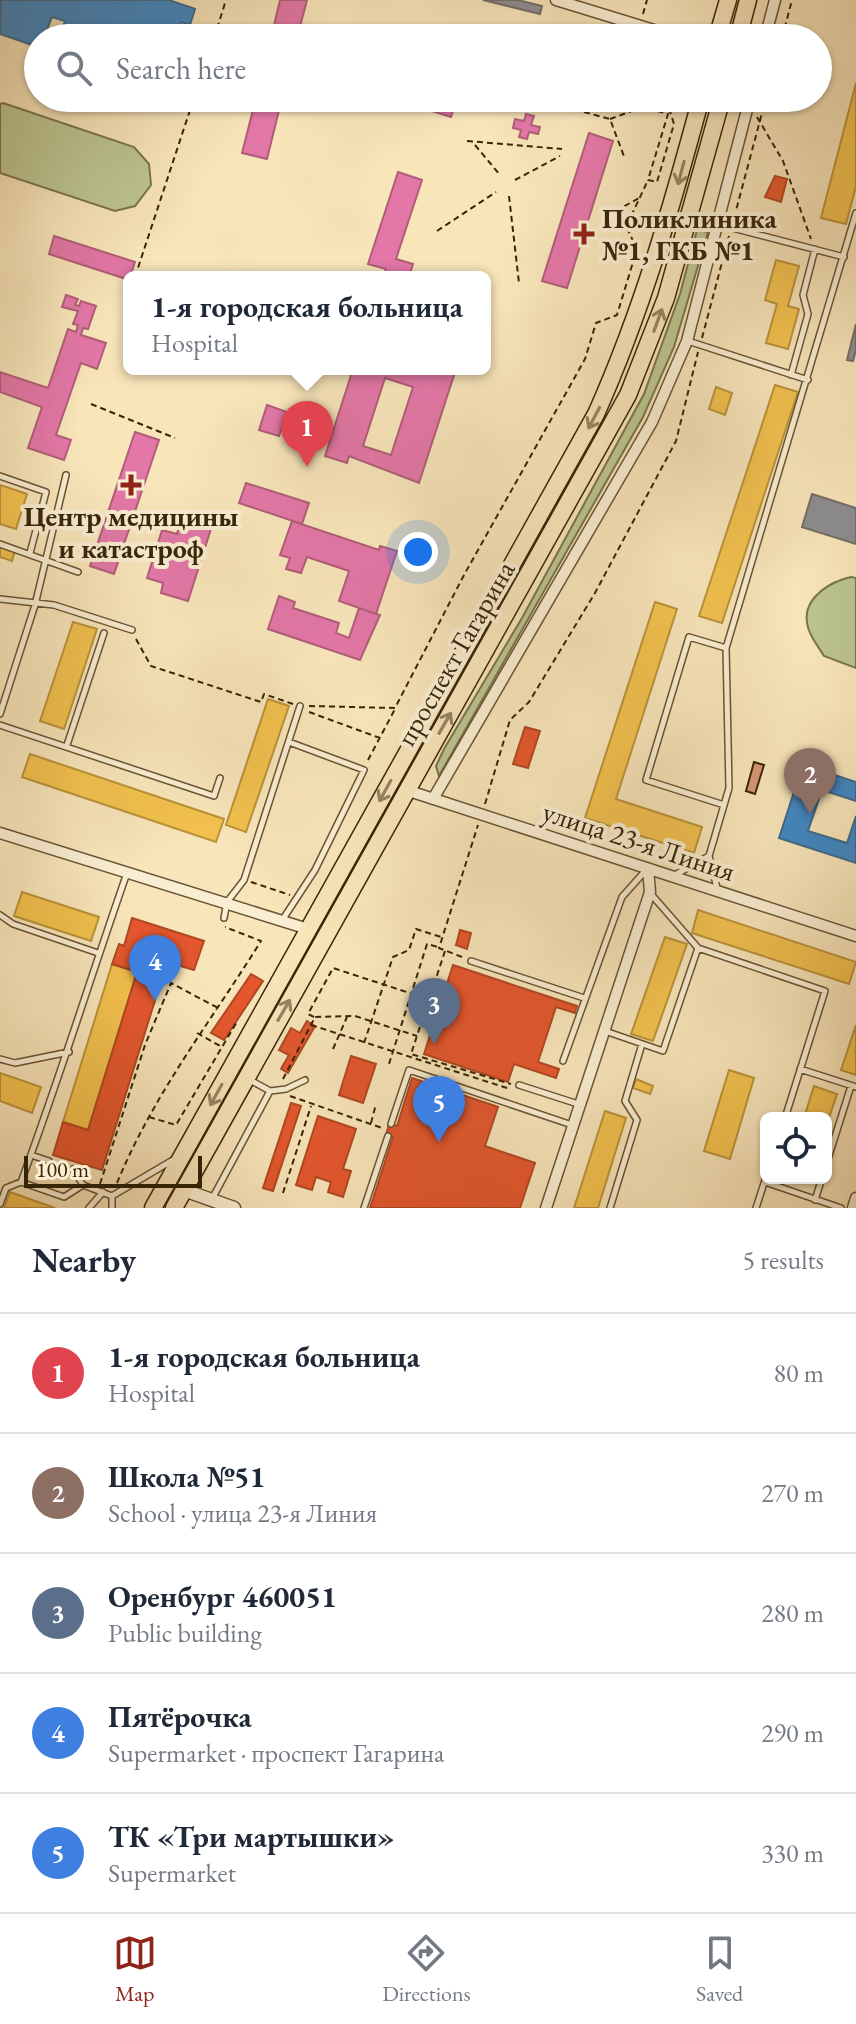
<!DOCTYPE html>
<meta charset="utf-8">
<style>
body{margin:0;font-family:"EB Garamond",serif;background:#f2f2f3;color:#1f2937}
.controls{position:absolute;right:24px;bottom:24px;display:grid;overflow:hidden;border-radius:12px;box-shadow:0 2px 6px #0004}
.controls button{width:72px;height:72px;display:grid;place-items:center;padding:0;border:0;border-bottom:2px solid #e0e1e3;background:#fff;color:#1f2937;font:40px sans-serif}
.scale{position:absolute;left:24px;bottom:20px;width:178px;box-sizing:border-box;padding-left:8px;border:4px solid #382407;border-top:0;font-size:22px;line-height:28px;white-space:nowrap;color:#382407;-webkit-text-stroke:6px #faeed2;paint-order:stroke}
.you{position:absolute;left:418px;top:552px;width:28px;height:28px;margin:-20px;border:6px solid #fff;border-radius:50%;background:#1a73e8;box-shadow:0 0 0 12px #1a73e833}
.badge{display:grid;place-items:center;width:52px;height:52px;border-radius:50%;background:#8f2418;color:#fff;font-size:26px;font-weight:700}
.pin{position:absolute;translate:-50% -66px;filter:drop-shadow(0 2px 4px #0008)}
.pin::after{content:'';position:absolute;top:42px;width:28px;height:24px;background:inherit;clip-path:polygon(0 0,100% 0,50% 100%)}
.popup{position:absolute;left:123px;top:271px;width:368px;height:104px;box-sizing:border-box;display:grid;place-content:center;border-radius:12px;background:#fff;filter:drop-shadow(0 2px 6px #0005);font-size:26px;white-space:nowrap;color:#747a83}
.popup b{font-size:30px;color:#1f2937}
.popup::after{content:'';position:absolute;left:50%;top:100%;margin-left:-16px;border:16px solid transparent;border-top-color:#fff}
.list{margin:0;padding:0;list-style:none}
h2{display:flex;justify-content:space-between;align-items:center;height:104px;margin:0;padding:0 32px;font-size:34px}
h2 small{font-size:26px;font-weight:400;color:#747a83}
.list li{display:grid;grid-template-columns:52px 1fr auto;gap:24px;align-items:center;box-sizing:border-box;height:120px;padding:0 32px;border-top:2px solid #e0e1e3}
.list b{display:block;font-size:30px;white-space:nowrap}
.list p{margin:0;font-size:26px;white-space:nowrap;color:#747a83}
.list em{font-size:26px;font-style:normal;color:#747a83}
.icon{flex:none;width:44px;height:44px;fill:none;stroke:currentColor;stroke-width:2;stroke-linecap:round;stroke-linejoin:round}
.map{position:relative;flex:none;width:856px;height:1208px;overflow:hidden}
.search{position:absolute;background:#fff;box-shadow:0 2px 6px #0004;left:24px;right:24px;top:24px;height:88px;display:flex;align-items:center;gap:20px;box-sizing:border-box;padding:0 28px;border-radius:44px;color:#747a83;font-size:30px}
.sheet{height:704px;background:#fff}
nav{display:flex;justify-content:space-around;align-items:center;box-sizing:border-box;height:112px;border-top:2px solid #e0e1e3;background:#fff;font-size:22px;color:#747a83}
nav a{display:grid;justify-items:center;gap:4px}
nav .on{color:#8f2418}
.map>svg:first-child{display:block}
.green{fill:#bcc591;stroke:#7a744c;stroke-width:2}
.homes{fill:#f2c14e;stroke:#ba9239;stroke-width:2}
.shops{fill:#e4572e;stroke:#b04822;stroke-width:2}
.schools{fill:#3f88c5;stroke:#3d6a8c;stroke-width:2}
.health{fill:#e377a8;stroke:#b05e78;stroke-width:2;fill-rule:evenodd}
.industry{fill:#8d8d92;stroke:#746e68;stroke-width:2}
.building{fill:#d89774;stroke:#382407;stroke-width:2}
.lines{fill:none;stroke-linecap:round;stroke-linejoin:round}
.service-casing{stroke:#685434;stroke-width:8}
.minor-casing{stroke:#685434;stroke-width:13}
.tertiary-casing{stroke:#685434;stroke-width:15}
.primary-casing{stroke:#382407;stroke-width:19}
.path{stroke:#382407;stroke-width:2;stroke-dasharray:6 4;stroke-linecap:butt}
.service{stroke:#faeed2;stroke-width:5}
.minor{stroke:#faeed2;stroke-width:10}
.tertiary{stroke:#faeed2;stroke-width:12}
.primary{stroke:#f8e5ba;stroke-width:16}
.oneway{stroke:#988460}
.poi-dot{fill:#8f2418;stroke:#faeed2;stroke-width:3}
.labels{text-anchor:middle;stroke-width:8;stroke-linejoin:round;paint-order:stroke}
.poi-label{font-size:28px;font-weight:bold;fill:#382407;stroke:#faeed2;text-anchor:start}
.street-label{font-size:28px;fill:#382407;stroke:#faeed2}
</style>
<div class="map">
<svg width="856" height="1208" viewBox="0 0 856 1208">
<rect width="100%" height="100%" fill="#f8e5ba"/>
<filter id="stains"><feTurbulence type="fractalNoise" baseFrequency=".0025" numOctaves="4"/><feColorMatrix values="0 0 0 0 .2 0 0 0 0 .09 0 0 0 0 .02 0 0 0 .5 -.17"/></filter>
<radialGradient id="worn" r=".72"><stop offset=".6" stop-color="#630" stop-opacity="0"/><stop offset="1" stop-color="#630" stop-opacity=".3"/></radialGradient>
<path class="green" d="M3,103L134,147L149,164L151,185L135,206L115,211L0,173V104Z
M697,230L708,232L674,347L643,417L439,776L436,766L444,749L522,618L644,394L680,294Z
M851,577L856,578V668L824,656C818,646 808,634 807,622C803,597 832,581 851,577Z"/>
<path class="homes" d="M856,83V186L846,224L821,218Z
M776,260L799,266L788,306L799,309L788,349L766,343L777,304L765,300Z
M775,385L798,392L722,623L699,616Z
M716,387L732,393L725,415L709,409Z
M0,485L27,494L16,529L0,524Z
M0,546L15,550L12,561L0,557Z
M655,602L677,609L616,799L702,827L694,853L585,818Z
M73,622L97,629L64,729L40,721Z
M268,699L289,706L246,832L226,825Z
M30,754L224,819L216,842L22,777Z
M22,892L99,917L91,941L14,916Z
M698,910L856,962L849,984L692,933Z
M665,937L687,944L653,1041L631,1034Z
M112,964L137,972L88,1130L63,1122Z
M856,1025V1075L841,1070Z
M729,1070L754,1078L730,1159L704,1151Z
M0,1073L41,1087L32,1113L0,1101Z
M636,1079L653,1086L650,1094L633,1088Z
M814,1086L837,1094L826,1127V1118H804Z
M605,1111L626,1118L598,1208H574Z
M10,1192L55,1208H4Z"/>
<path class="shops" d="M775,176L787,179L781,202L765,197Z
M525,727L540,731L528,768L513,764Z
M132,918L204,941L194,970L167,962L102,1170L53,1155L63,1122L88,1130L137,972L112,964L119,944L124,946Z
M460,930L471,933L467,949L456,945Z
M453,965L577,1006L575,1013L556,1007L538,1062L559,1069L556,1078L514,1064L508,1082L424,1054Z
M251,974L263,981L224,1040L211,1033Z
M307,1021L315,1026L288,1073L281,1069L289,1055L279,1050L291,1028L300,1033Z
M351,1056L376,1064L363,1103L339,1095Z
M412,1078L498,1107L485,1146L535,1163L520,1208H370L393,1137L386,1135L389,1124L397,1126Z
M291,1103L301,1106L273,1191L263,1188Z
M318,1116L356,1129L343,1169L351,1171L343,1197L328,1192L331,1182L316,1177L312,1190L296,1185Z"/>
<path class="schools" d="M1,0H169L195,9L190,25L181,22L175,38H66L60,36L65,21L52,17L44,38H38V47L0,34Z
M805,758L818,762L816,769L856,782V801L822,790L808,831L847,843L856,816V863L779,838Z"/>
<path class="health" d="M280,0H307L297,38H271Z
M256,98H282L267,159L242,153Z
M418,98H457L451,117L416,106Z
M526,114L534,116L531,125L540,127L538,134L529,132L527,139L519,137L521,130L513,128L515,119L524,121Z
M589,133L613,141L567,288L542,281Z
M398,172L422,180L396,259L413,264L409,277H383L386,269L368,264Z
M54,236L135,262L129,280L49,254Z
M66,295L78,299L75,305L79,306L81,301L96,306L88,329L83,328L81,335L106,343L97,369L81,363L56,435L71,440L64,460L28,448L42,407L0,392V372L48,388L68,329L76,332L78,325L73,324L78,311L62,307Z
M353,369L418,372L456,369L419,483L349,456L347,463L325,456ZM385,378L413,387L391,455L363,446Z
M267,405L287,412L279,436L259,430Z
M135,432L159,440L114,574L90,566Z
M246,483L309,503L302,524L239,503Z
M181,520L211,529L188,601L161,593L163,583L147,578L162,530L177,534Z
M292,521L379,550L380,546L397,551L376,614L339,601L349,571L307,557L301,573L286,569L290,558L280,555Z
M279,596L295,602L293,608L339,623L336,633L349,638L359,608L380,615L360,660L268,629Z"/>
<path class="industry" d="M483,0H518L542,6L540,14Z
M856,324V350L853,361L847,360Z
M812,494L856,508V544L802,527Z"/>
<path class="building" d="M754,762L764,765L755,794L746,791Z"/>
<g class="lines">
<g class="service-casing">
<path id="service" d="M717,224L844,257
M688,341L808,380
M791,375L808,314L803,295L815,249
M0,476L46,492L30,553
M0,544L78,572
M0,599L54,605L132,630
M726,648L856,213
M0,714L35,605L66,475
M0,725L214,796L220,778
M67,745L104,633
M709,856L718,892
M673,876L709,856L729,788L726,648L689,637L646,780L724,805
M0,915L13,924L98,953
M224,918L227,902L244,880L300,706
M283,919L315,870L364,770L289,742
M698,948L825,991L785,1118
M471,961L584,998
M605,1031L663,1051L698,948L650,893
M0,1059L15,1063L69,1052
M563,1061L622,897L647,869
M800,1069L856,1087
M250,1080L270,1091
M519,1085L578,1104
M391,1124L409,1070L572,1125
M31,1155L49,1161
M826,1165L851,1086
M73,1169L83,1185
M21,1182C59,1080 91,976 127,873
M765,1182L841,1208
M112,1196L173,1160
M112,1196V1208
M212,1199L270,1091L286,1089L305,1080
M815,1200L822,1178
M0,1204L6,1188L21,1182L64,1197L83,1185L112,1196
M89,1208L103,1192
M364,1208L388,1136
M610,1208L637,1120L625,1101L642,1044
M756,1208L766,1177"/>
</g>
<g class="minor-casing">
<path id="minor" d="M556,0L680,38
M765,38L775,0
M406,790L856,936
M433,799L652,422L687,341L750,98
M0,833L308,929
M546,1208L650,892L648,869
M853,1208L856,1198"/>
</g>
<g class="tertiary-casing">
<path id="tertiary" d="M184,1190L234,1208"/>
</g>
<g class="primary-casing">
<path id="primary" d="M717,38L728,0
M738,38L748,0
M153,1208L596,414C642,311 672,206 701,98
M174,1208L628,395L666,298L722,98"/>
</g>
<path class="path" d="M643,14L647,0
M214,38L226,0
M782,38L792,0
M584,112L610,119L625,159
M757,117L783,161L811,239
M610,119L643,107L668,114L648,180L657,182L674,124L669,108L651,98
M467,141L562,149
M475,145L500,175
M515,180L560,156
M509,196L519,283
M607,216L639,198
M734,218L766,98
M627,225L648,180
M437,231L496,192
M135,277L194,98
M702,338L729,236
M91,404L175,438
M136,639L151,666L261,702L264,694L293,704
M309,706L395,708L464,575L585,359L596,323L617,315L637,249L626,226L606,217
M309,712L380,738
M368,760L395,709
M485,804L510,720L529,702L595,593L676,441L698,352
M251,882L290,895
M445,951L411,1054L511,1084
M462,957L439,948L478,825
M314,1017L308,1014L333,968L428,999
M311,1025L510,1089
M197,1033L222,1047
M364,1043L393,957L409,950L416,929L441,937
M333,1049L347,1017
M389,1064L427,944L438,947
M283,1079L315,1017L355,1016L417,1036
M290,1096L382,1128
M149,1117L176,1125L238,1020
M371,1123L376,1104
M117,1183C154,1093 210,1023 261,941L225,927
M100,1184L145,1045L171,983L218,1008
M283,1193L311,1106"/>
<use href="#service" class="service"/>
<use href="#minor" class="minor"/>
<use href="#tertiary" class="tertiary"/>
<use href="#primary" class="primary"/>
</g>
<defs><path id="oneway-shaft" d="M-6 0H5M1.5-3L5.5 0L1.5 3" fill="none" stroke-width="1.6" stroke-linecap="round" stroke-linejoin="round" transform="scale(2)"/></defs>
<g class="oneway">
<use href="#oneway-shaft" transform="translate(681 173) rotate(105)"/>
<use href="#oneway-shaft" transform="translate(658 320) rotate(-70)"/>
<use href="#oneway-shaft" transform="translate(594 418) rotate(118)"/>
<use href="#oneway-shaft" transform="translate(445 723) rotate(-60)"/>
<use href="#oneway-shaft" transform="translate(385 791) rotate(119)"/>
<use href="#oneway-shaft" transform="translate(284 1010) rotate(-60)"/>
<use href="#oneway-shaft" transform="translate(216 1095) rotate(119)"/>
</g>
<g class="poi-dot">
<path d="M580 222h8v8h8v8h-8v8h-8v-8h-8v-8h8z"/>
<path d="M127 473h8v8h8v8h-8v8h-8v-8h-8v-8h8z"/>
</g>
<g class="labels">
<g class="poi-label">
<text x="602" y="228">Поликлиника<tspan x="602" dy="32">№1, ГКБ №1</tspan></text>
<text x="131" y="526" text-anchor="middle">Центр медицины<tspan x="131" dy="32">и катастроф</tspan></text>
</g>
<g class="street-label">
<text transform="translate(455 653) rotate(-60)" y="10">проспект Гагарина</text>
<text transform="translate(639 841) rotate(18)" y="10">улица 23-я Линия</text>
</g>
</g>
<rect width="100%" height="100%" filter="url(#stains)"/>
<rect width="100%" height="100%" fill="url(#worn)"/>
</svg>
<div class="controls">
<button><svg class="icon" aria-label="locate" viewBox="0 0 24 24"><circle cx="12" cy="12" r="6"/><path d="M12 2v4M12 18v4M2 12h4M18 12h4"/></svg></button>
</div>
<div class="scale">100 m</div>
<div class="you"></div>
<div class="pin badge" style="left:307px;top:467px;background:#e0444e">1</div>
<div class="popup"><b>1-я городская больница</b>Hospital</div>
<div class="pin badge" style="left:810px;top:814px;background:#8d6e63">2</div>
<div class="pin badge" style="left:434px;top:1044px;background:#5c6f8a">3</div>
<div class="pin badge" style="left:155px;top:1001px;background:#3f7fe0">4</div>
<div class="pin badge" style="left:439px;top:1142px;background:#3f7fe0">5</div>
<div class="search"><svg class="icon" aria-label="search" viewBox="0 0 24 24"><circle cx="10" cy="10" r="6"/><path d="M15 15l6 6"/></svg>Search here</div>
</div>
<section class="sheet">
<h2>Nearby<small>5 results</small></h2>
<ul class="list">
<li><span class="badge" style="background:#e0444e">1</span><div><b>1-я городская больница</b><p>Hospital</p></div><em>80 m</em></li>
<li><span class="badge" style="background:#8d6e63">2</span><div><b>Школа №51</b><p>School · улица 23-я Линия</p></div><em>270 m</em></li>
<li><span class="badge" style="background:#5c6f8a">3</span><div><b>Оренбург 460051</b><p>Public building</p></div><em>280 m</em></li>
<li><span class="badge" style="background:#3f7fe0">4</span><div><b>Пятёрочка</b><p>Supermarket · проспект Гагарина</p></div><em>290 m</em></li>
<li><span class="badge" style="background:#3f7fe0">5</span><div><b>ТК «Три мартышки»</b><p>Supermarket</p></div><em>330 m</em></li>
</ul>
</section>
<nav>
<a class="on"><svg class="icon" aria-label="map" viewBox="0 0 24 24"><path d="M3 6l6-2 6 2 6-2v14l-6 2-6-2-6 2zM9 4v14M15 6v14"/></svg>Map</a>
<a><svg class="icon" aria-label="directions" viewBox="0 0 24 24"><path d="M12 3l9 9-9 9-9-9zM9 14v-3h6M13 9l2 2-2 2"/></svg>Directions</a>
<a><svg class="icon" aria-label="saved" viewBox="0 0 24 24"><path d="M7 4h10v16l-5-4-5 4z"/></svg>Saved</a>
</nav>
